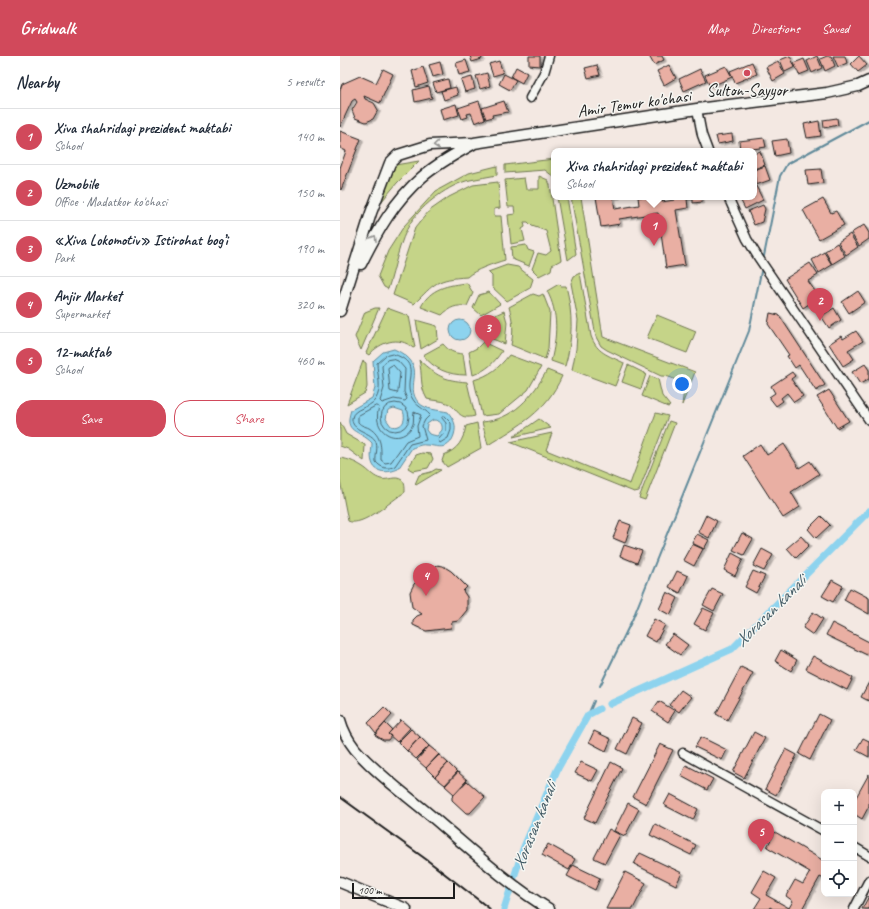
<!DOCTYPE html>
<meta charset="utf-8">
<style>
body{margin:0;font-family:Caveat,sans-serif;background:#f6f6f7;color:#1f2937}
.controls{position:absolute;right:12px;bottom:12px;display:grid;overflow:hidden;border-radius:8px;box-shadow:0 4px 16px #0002}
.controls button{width:36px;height:36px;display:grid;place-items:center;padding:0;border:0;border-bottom:1px solid #e0e1e3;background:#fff;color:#1f2937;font:20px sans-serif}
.scale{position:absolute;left:12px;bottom:10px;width:103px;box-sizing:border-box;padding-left:4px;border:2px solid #1c1c1c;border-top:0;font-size:11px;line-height:14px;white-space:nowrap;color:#1c1c1c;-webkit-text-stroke:3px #f6f6f2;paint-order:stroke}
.you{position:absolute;left:342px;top:328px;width:14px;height:14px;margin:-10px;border:3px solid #fff;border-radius:50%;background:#1a73e8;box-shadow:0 0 0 6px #1a73e833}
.badge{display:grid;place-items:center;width:26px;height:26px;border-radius:50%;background:#d1495b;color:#fff;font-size:13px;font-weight:700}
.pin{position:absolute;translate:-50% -33px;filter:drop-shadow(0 1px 2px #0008)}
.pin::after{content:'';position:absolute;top:21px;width:14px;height:12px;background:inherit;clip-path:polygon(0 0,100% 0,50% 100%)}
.popup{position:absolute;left:211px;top:92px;width:206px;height:52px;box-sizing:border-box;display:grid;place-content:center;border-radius:8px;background:#fff;filter:drop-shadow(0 1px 3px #0005);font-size:13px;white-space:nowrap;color:#747a83}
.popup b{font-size:15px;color:#1f2937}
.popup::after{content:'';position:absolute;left:50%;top:100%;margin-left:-8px;border:8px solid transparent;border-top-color:#fff}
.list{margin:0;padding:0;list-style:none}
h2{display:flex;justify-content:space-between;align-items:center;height:52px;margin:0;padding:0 16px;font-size:17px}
h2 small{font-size:13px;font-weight:400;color:#747a83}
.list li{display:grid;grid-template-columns:26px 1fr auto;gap:12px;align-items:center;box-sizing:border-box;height:56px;padding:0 16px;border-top:1px solid #e0e1e3}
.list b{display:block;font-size:15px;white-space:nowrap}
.list p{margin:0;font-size:13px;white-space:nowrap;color:#747a83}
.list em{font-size:13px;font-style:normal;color:#747a83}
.actions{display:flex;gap:8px;padding:12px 16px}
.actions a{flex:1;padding:9px 0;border:1px solid #d1495b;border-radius:16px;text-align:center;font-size:14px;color:#d1495b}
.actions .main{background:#d1495b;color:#fff}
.icon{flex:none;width:22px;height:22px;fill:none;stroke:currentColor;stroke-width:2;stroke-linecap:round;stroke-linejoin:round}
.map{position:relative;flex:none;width:529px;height:853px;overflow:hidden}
header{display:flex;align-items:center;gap:24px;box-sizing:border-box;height:56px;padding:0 20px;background:#d1495b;color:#fff}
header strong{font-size:19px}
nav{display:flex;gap:22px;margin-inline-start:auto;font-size:14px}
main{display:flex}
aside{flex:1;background:#fff}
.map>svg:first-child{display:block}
.green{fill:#c5d488;stroke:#707852}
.water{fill:#8dd3ee;stroke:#608a9a;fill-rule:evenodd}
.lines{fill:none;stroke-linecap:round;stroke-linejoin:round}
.shore{stroke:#496570;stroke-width:1}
.stream{stroke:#608a9a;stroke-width:2}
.canal{stroke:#8dd3ee;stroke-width:7}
.building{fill:#e9afa3;stroke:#1c1c1c;filter:url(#shadow)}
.minor-casing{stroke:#1c1c1c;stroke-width:11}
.major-casing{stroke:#1c1c1c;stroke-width:13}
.minor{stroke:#f6f6f2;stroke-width:8}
.major{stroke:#f6f6f2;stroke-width:10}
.rail{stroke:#1c1c1c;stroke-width:2}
.oneway{stroke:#949492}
.poi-dot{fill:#d1495b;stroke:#f6f6f2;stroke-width:1.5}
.labels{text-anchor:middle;stroke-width:3;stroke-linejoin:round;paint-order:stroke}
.poi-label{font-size:17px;fill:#1c1c1c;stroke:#f6f6f2}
.street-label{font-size:17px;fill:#1c1c1c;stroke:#f6f6f2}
.water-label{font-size:18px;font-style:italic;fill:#445c66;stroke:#f6f6f2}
</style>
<header>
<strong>Gridwalk</strong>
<nav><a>Map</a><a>Directions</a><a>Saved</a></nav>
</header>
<main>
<aside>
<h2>Nearby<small>5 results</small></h2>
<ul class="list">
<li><span class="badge">1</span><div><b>Xiva shahridagi prezident maktabi</b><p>School</p></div><em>140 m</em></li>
<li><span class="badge">2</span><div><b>Uzmobile</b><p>Office · Madatkor ko'chasi</p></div><em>150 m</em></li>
<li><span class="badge">3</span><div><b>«Xiva Lokomotiv» Istirohat bog’i</b><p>Park</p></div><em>190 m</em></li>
<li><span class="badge">4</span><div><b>Anjir Market</b><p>Supermarket</p></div><em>320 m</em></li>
<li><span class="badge">5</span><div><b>12-maktab</b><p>School</p></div><em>460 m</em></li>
</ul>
<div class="actions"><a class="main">Save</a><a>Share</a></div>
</aside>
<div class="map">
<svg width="529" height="853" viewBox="0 0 529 853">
<defs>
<filter id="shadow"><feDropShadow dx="2.5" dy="1.5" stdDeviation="0" flood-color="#0004"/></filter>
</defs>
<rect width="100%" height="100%" fill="#f3e8e2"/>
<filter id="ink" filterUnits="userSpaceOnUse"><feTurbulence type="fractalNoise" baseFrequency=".025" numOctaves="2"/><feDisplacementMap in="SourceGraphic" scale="8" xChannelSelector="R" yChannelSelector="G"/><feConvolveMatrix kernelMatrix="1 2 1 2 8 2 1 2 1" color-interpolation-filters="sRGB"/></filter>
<g filter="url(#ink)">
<path class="green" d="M214,103V121L205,114L165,117V109Z
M79,105L57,127L37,151L55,109Z
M157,110V119C148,121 139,122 130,124C110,128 82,149 71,166C59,185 55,212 48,233L44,231L38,220L48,195L64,170L96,135L129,117Z
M199,120L208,124L210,129L221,204L212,209L211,214L199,220L192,213L198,197L206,199L211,195L206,175L192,170L188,166H184L185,171L182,173L185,185L171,188L168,159L175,158L174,151H168L165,124L184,122L186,133H199Z
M158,126L160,152L154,153V160H161L165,204C155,207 134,214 127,221C96,223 95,227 74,248L53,239L75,172L89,155L109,141L133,129Z
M217,141H227L236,198L228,204Z
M231,141H241L263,281L355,316L342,349L344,333C338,324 331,320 321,320L267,294L261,290L256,281Z
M186,189L188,194L194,196L189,210L172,203L171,191Z
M167,209L178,211L193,223L190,232L167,245L152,231V220L148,216Z
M240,217L251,280C257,297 268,299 284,307L275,330L232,314L236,293L238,264L231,227L234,220Z
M127,227L133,237L127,250C116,249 110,251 102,259L81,251C90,232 108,229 127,227Z
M219,228L221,230H226C233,257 233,284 225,310L211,305C217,281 219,257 207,235Z
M149,236L160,248L141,259L133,252L139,239Z
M193,238L199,240L203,238L210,256L208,293L205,303L171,289C174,275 173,265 169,251Z
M35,252H39L21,294L15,281L25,256Z
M47,252L69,260L75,291L73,292C59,279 40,286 29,299L26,297Z
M164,255L167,266L165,288L145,280L144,264Z
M317,259L356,275L347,297L307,282Z
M76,264L97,270L98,283L81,293Z
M143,286L162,295C154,307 147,314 133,319L129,296L137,292Z
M103,288C109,295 113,297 123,298L126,319C108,319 94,313 83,299Z
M169,299L201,311L188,334L159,358L142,360L134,324C150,319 159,312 169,299Z
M79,304C97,320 103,324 127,326L135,360C117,365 119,352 107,347C101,344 93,345 87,343C79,329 83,319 79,304Z
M23,305L26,307L27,331L25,337L7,348Z
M288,309L306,318L301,333L282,326Z
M207,314L222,320C206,356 180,369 148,389L142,366C173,364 193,340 207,314Z
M310,320L318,323L322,340L330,350L328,351L302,340Z
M316,357L328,360L299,435L294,436L170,386L212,377L206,394L290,428Z
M199,363L211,372L173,381Z
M329,365L335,367L305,444L299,442Z
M0,366L6,378L25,389L24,405L8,393L0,390Z
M137,367L141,392L107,411L102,405L104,399C118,393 123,385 126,370Z
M82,397L91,398L93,403L88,412L73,415L68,412L76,399Z
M0,402C9,403 18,407 26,413C31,417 34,421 41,423C48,425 55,419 62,424C65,427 65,431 65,436C52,444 22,472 8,465L0,424Z
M96,413L101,414L76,429L75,428L79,419L91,416Z"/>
<path class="water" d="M110 274a10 10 0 1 1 20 0a10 10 0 1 1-20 0Z
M54,293C92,310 62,329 79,347C86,354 99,354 108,356C114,364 117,369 114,379C108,397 96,389 85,389C81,388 76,391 72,392L58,413C49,417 35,418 32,406C30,400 32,393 32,387C19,373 3,378 11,354L32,342L35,332L33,305L43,296ZM54,352L63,355C67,365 61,373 51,370L46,363L48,354ZM93,364C100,364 103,368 102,374L97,380L89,378L86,374L87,368Z"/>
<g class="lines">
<path class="shore" d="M53,298C83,307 63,324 71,340C77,352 83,351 90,359L85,364L82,370L86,384L70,388L55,410C48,414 41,412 36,406C35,399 39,391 35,384C29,375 11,375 12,362C13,352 30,352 35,344C43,333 37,319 37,307L45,300Z
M53,303L58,305L65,313L64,336L67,343L65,345L54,343L42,347L40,345L44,332L42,310L47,304Z
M53,309L60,317L58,335L57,337L50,335L48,312Z
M41 361a14 14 0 1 1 28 0a14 14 0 1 1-28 0Z
M36,350L39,351C30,379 63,392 73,368C74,364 73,360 74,356L81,359L77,370L78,380L66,385L51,406L45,407L41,404C41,391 42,380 29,372C25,370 21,370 18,366V360Z
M104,360L111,367V374L108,382L100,387L98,384L106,375V367L102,362Z"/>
<path class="stream" d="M423,205L440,120L447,108L529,64
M260,630L293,562L409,275L422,211
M248,659L254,645"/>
<path class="canal" d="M270,648L392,593L529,455
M164,853L183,793L217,714L248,659L259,653"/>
</g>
<path class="building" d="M130,0H141L142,3L132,6Z
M189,0H200V10L189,9Z
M309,0H322L324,4L314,9Z
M450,0L455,11L445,16L440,4Z
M477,0L482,12L472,17L467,5Z
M487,0H491L495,10L485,15L480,3Z
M493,0H505L507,7L498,11Z
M519,0L527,9L518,16L511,8Z
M464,3L469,15L459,19L454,7Z
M126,4L130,16L119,19L116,7Z
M159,5L163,17L153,20L149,8Z
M438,5L445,18L433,25L426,11Z
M100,6L103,18L93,21L89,9Z
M412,6L417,18L395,27L390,15Z
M257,9L260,19L248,22L245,12Z
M329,9L336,22L324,29L317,15Z
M386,10L392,21L370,31L365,19Z
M83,11L88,27L76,31L72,15Z
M176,11L187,17L182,27L171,21Z
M43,13L53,18L40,47L24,40L25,43L34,47L38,54L33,63L26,66L15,62L12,54L17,46L15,43L12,45L0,71V34L2,28L20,20L36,27Z
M360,13L366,25L344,35L339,23Z
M147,17L150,30L140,33L136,20Z
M164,18L176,24L170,34L159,28Z
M132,21L135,33L125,36L121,24Z
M108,23L110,32L96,36L93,27Z
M89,30L92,42L75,46L73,34Z
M116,31L118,39L104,44L101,35Z
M139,45L145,63L135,67L131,57L127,58L128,61L122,63L118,52Z
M164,45L168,56L152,59L153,61L146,63L142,52Z
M116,48L119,59L103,64L100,53Z
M497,62L498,69L484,72L483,64Z
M479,65L481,80L467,82L464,68Z
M0,75L21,83L1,134L0,133V112L6,95L0,92Z
M392,78L393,85L378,88L376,80Z
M424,82L426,91L400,95L399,85Z
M447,83L449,97L435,100L432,85Z
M420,95L425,109L414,113V98Z
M425,110L430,124L416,129L414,114Z
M481,113L483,127L468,129L466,114Z
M416,130L423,144L405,153L399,141H414V131Z
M256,141H278L273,142L275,153L299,149L298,141H321L322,146L334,144V141H361L362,146L353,147V143H347L348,152L336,154L345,209L326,212L318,157L279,163L280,168L261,171Z
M483,143L491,157L496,155L504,169L479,183L463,154Z
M423,149L425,153L422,166L414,169L408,155Z
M524,169L529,177V183L519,190L511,177Z
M510,178L518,191L506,199L498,186Z
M497,187L505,200L492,208L485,195Z
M484,196L492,209L479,217L472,204Z
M470,207L478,219L468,225L479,241L463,252L445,223Z
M518,235L525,246L509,257L502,246Z
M494,252L501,264L489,272L481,260Z
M430,257L439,259L485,329L476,335L459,309L455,312L447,300L449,299L428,268Z
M516,275L523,285L508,294L514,303L503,310L489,288L501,280L503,283Z
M525,308L529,314V323L520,328L512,316Z
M452,316L455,320L451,323L463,340L454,346L447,337L441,342L443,345L436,350L429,341L435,337L431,330Z
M489,334L509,365L497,372L477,341Z
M420,388L427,399L444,388L459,412L470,405L479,418L451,436L460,451L443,462L403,400Z
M366,459L377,465L369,482L358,476Z
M481,460L490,469L476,482L468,473Z
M280,465L291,469L285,487L273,482Z
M402,477L413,483L404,499L393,494Z
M357,478L369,484L364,493L352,487Z
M461,480L469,489L456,502L447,492Z
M352,488L363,493L354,510L343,504Z
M284,489L302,495L297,507L280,500Z
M422,493L433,499L424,515L413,510Z
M392,497L403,503L395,520L384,514Z
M97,509L103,510L111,515L127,531L123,535L127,541V554L118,565L112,566L111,572L86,575L73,569V564L77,560L82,558L72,551L70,536L74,528L79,523L86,520L94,521L93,513Z
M337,515L348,520L340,537L329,531Z
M413,515L425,520L416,537L405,531Z
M492,524L503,530L493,546L482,540Z
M510,532L529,542V558L504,544Z
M372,533L383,538L374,555L363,549Z
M327,536L338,542L330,559L319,553Z
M363,552L374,557L365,574L354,568Z
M473,556L483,563L473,579L463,572Z
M314,563L325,569L316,586L305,580Z
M492,567L529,586V595L527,599L486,579Z
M333,578L348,589L340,599L325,588Z
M441,594L457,604L451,615L435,605Z
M473,600L513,622L507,634L466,613Z
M401,611L413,617L387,664L376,658Z
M529,626V645L521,641Z
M341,634L351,641L339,656L329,649Z
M319,645L335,655L328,666L312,655Z
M44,651L52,659L36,677L28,667Z
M479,658L490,664L470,704L459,698Z
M292,662L302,667L287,698L277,693Z
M61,664L70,672L57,686L48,678Z
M45,667L52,674L48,678L51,680L48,684H43L35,679Z
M71,673L80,681L67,695L58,686Z
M254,675L271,683L266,695L249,686Z
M414,676L425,682L404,722L393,716Z
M80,681L89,690L76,703L67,695Z
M361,681L387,694L382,704L355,691Z
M523,682L529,685V701L516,694Z
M320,688L333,694L306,748L293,741Z
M89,690L99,698L86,712L77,704Z
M446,693L457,699L436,739L425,733Z
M99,699L108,707L95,721L86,712Z
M241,706L258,714L252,725L235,717Z
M271,706L282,712L255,767L244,762Z
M108,707L117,716L105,729L95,721Z
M346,709L373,723L367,734L341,720Z
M118,716L127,724L114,738L105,730Z
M529,718V750L522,763L514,758V745Z
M127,725L145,741L130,757H126L112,744V741Z
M330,738L358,753L353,764L324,749Z
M288,747L299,753L285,780L274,775Z
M315,768L356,789L351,799L310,779Z
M269,773L280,779L265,807L254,802Z
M435,776L484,805V823L480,821L462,853H433L430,851L429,853H414L421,842L412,836L424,815L436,822L426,839L449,852L453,845L446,840L455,824L463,828L470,816L427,791Z
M208,788L235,803L229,814L202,799Z
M300,797L342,817L336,829L294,808Z
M233,809L260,822L255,834L227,820Z
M285,816L306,827L293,853H266Z
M529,840V853H522Z"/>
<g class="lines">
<g class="minor-casing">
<path id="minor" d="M190,42L204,17L209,0
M357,53L362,79L368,95
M388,141L407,183L418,201L529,364
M343,697L484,775
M514,791L529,800
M514,853L529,824"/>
</g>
<g class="major-casing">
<path id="major" d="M21,208C37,176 54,145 82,121C97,108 115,98 133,88
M0,255L31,157L50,107L58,99L90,89L134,87L357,53L487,37L518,30L529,25
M0,664C3,675 8,684 15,693C37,718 65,738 90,759C129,792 166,827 209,853
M0,826L66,853"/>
</g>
<use href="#minor" class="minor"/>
<use href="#major" class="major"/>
<path class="rail" d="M0,741L87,804L150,853"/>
</g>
<defs><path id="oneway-chevron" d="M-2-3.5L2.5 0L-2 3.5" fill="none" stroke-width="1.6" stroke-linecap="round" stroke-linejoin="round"/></defs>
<g class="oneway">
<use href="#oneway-chevron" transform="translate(96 89) rotate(174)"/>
<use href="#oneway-chevron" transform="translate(34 182) rotate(-61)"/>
</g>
</g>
<circle class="poi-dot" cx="407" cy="17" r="4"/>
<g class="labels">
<g class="poi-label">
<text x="407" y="40">Sulton-Sayyor</text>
</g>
<g class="street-label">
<text transform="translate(294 47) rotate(-8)" y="6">Amir Temur ko'chasi</text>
</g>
<g class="water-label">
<text transform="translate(430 555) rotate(-45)" y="6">Xorasan kanali</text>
<text transform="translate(194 770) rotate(-68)" y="6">Xorasan kanali</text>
</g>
</g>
</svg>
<div class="controls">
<button>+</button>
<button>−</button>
<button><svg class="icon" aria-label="locate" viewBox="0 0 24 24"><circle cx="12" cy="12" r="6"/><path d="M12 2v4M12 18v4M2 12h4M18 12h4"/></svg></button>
</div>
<div class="scale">100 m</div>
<div class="you"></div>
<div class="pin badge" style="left:314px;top:190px">1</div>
<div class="popup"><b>Xiva shahridagi prezident maktabi</b>School</div>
<div class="pin badge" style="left:480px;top:265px">2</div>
<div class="pin badge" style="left:148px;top:292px">3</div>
<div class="pin badge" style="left:86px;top:540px">4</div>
<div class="pin badge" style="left:421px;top:796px">5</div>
</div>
</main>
